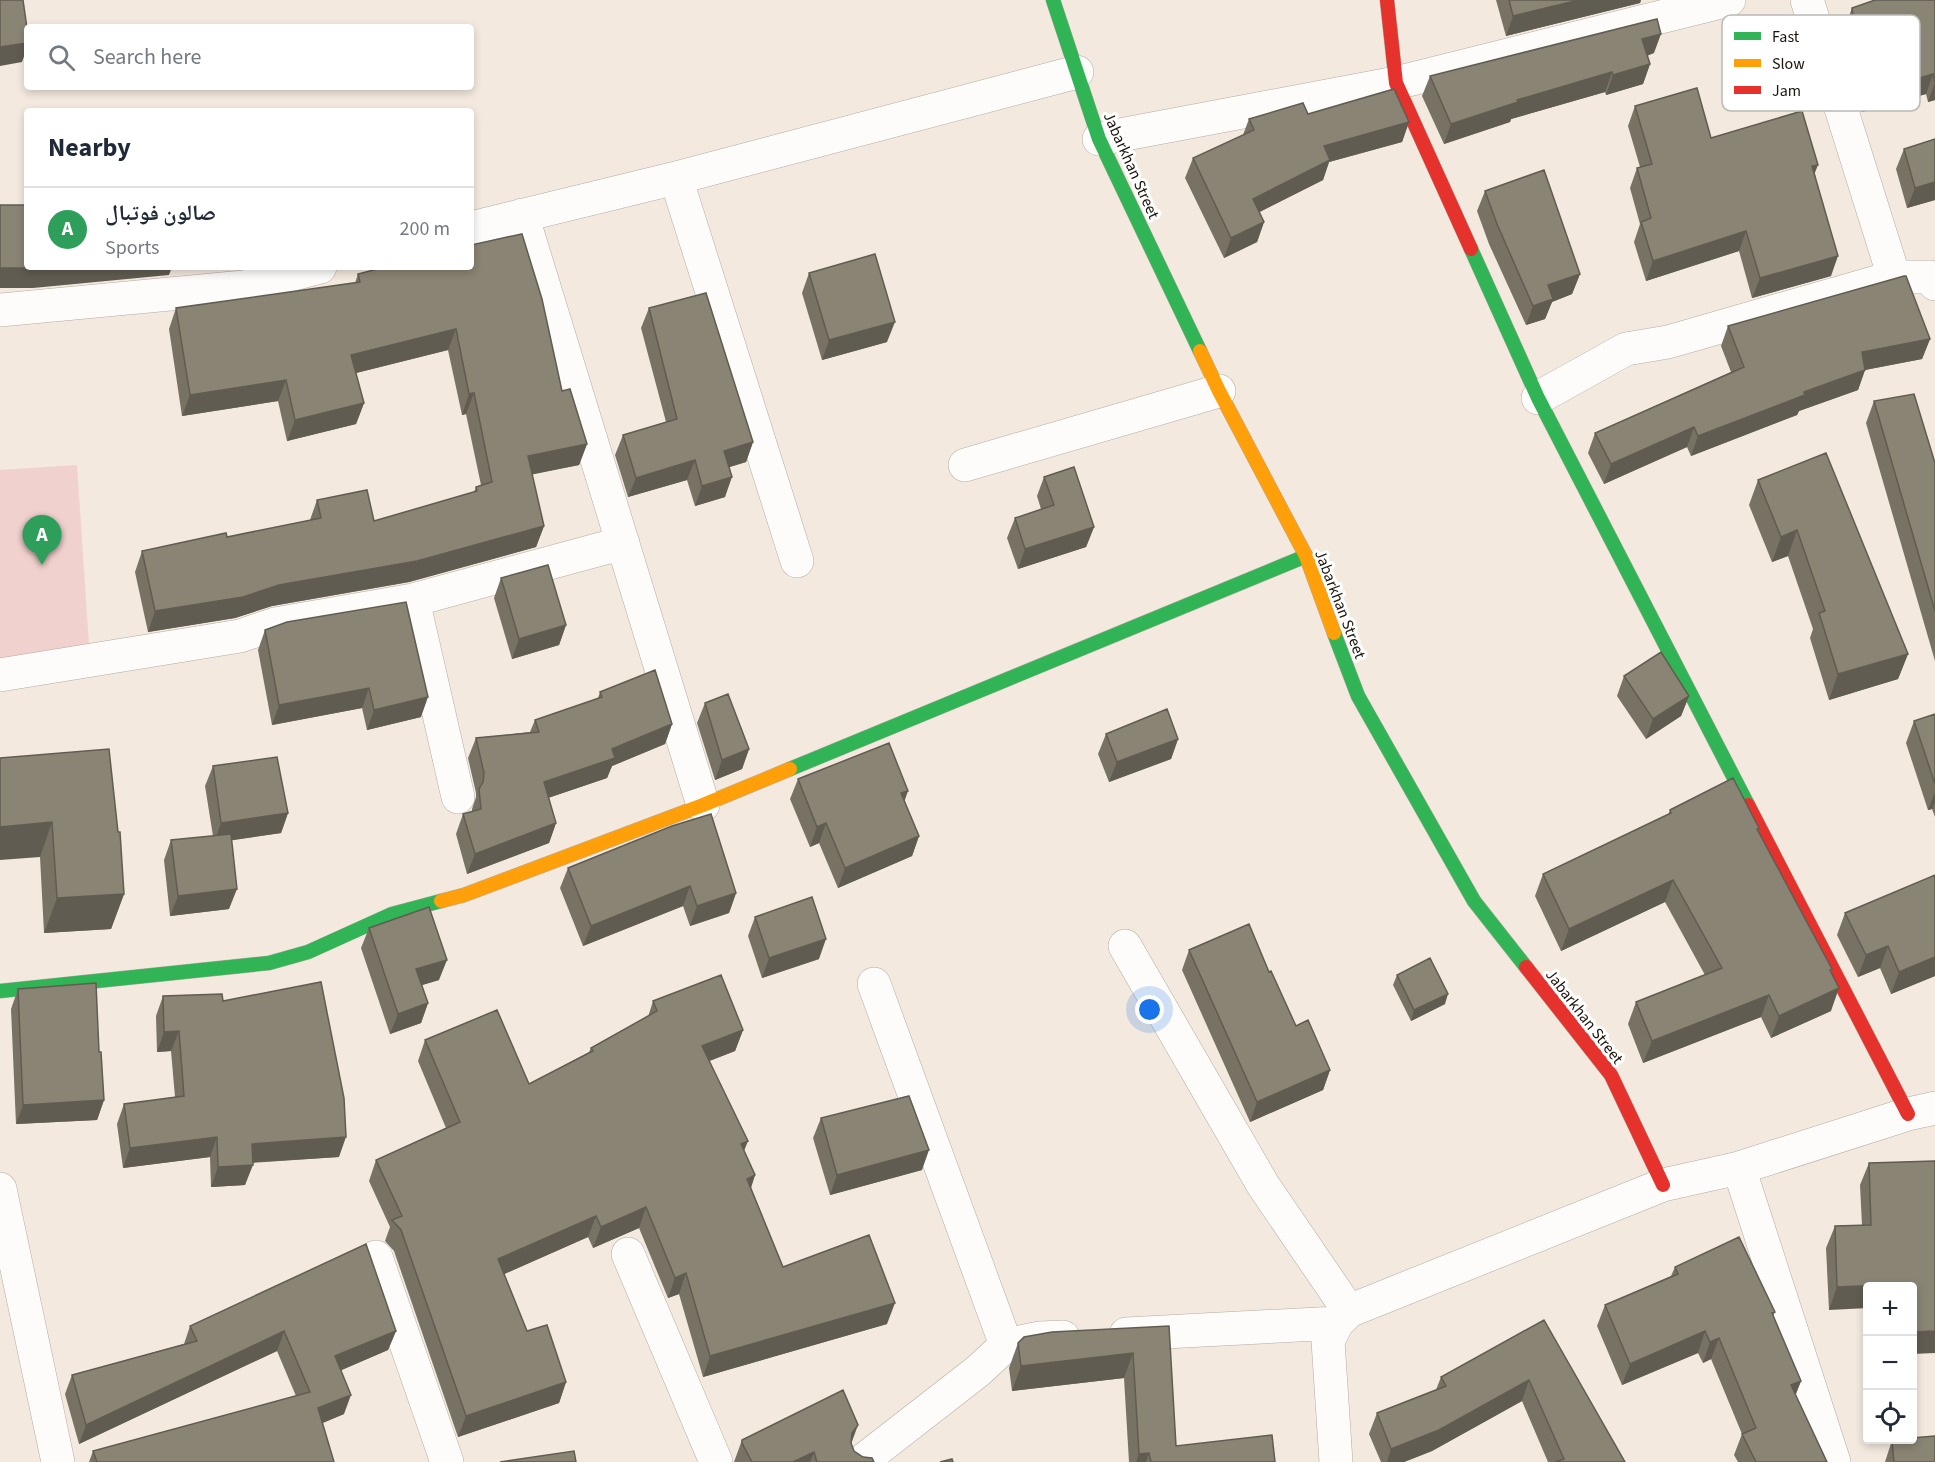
<!DOCTYPE html>
<meta charset="utf-8">
<style>
body{margin:0;font-family:"Source Sans 3","Noto Naskh Arabic",sans-serif;background:#f6f6f7;color:#1f2937}
.controls{position:absolute;right:18px;bottom:18px;display:grid;overflow:hidden;border-radius:6px;box-shadow:0 3px 9px #0003}
.controls button{width:54px;height:54px;display:grid;place-items:center;padding:0;border:0;border-bottom:2px solid #e0e1e3;background:#fff;color:#1f2937;font:30px sans-serif}
.you{position:absolute;left:1150px;top:1010px;width:21px;height:21px;margin:-15px;border:4px solid #fff;border-radius:50%;background:#1a73e8;box-shadow:0 0 0 9px #1a73e833}
.badge{display:grid;place-items:center;width:39px;height:39px;border-radius:50%;background:#2563eb;color:#fff;font-size:20px;font-weight:700}
.pin{position:absolute;translate:-50% -50px;filter:drop-shadow(0 2px 3px #0008)}
.pin::after{content:'';position:absolute;top:32px;width:21px;height:18px;background:inherit;clip-path:polygon(0 0,100% 0,50% 100%)}
.list{margin:0;padding:0;list-style:none}
h2{display:flex;justify-content:space-between;align-items:center;height:78px;margin:0;padding:0 24px;font-size:26px}
h2 small{font-size:20px;font-weight:400;color:#747a83}
.list li{display:grid;grid-template-columns:39px 1fr auto;gap:18px;align-items:center;box-sizing:border-box;height:84px;padding:0 24px;border-top:2px solid #e0e1e3}
.list b{display:block;font-size:22px;white-space:nowrap}
.list p{margin:0;font-size:20px;white-space:nowrap;color:#747a83}
.list em{font-size:20px;font-style:normal;color:#747a83}
.icon{flex:none;width:33px;height:33px;fill:none;stroke:currentColor;stroke-width:2;stroke-linecap:round;stroke-linejoin:round}
.map{position:relative;flex:none;width:1935px;height:1462px;overflow:hidden}
.search{position:absolute;background:#fff;box-shadow:0 3px 9px #0003;left:24px;top:24px;width:450px;height:66px;display:flex;align-items:center;gap:15px;box-sizing:border-box;padding:0 21px;border-radius:6px;color:#747a83;font-size:22px}
.panel{position:absolute;background:#fff;box-shadow:0 3px 9px #0003;left:24px;top:108px;width:450px;height:162px;border-radius:6px}
.map>svg:first-child{display:block}
.pitch{fill:#f0d1ce}
.lines{fill:none;stroke-linecap:round;stroke-linejoin:round}
.street-casing{stroke:#b4aba2;stroke-width:34}
.fast-casing{stroke:#b4aba2;stroke-width:15}
.slow-casing{stroke:#b4aba2;stroke-width:15}
.jam-casing{stroke:#b4aba2;stroke-width:15}
.street{stroke:#fdfcfa;stroke-width:33}
.fast{stroke:#30b455;stroke-width:14}
.slow{stroke:#ff9f0a;stroke-width:14}
.jam{stroke:#e5322d;stroke-width:14}
.wall{fill:#777264}
.shaded-wall{fill:#615c51}
.building{fill:#8a8474;stroke:#615c51;stroke-width:1.5}
.labels{text-anchor:middle;stroke-width:6;stroke-linejoin:round;paint-order:stroke}
.street-label{font-size:16px;fill:#1c140b;stroke:#fff}
.key{fill:#fff;stroke:#bbb8b6;stroke-width:1.5}
.key-label{font-size:16px;fill:#1c140b}
</style>
<div class="map">
<svg width="1935" height="1462" viewBox="0 0 1935 1462">
<rect width="100%" height="100%" fill="#f3e9de"/>
<path class="pitch" d="M77,465L90,660L0,666V470Z"/>
<g class="lines">
<g class="street-casing">
<path id="street" d="M1807,0L1894,277
M1099,139L1396,83L1729,0
M676,178L797,561
M522,215L703,805
M471,228L676,178L1077,72
M0,310L244,287L320,267
M1538,398L1626,349L1668,342L1894,277H1929L1935,284
M965,465L1219,391
M413,600L458,797
M0,675L240,636L275,624L413,600L623,543
M1125,946L1263,1185L1349,1311
M874,984L1006,1345
M1739,1168L1834,1462
M0,1189L58,1462
M628,1254L716,1462
M376,1257L447,1462
M1126,1334L1337,1323
M861,1462L978,1371L1006,1345L1040,1338L1063,1337
M1336,1462L1328,1341L1337,1323L1349,1311L1663,1185L1739,1168L1908,1114L1935,1108"/>
</g>
<g class="fast-casing">
<path id="fast" d="M1053,0L1099,139L1200,351
M1471,249L1538,398L1748,805
M1334,633L1358,696L1474,901L1526,967
M790,769L1306,556
M0,991L269,963L308,952L392,914L441,901"/>
</g>
<g class="slow-casing">
<path id="slow" d="M1200,351L1219,391L1306,556L1334,633
M441,901L464,895L703,805L790,769"/>
</g>
<g class="jam-casing">
<path id="jam" d="M1387,0L1396,83L1471,249
M1748,805L1908,1114
M1526,967L1611,1075L1663,1185"/>
</g>
<use href="#street" class="street"/>
<use href="#fast" class="fast"/>
<use href="#slow" class="slow"/>
<use href="#jam" class="jam"/>
</g>
<path class="wall" d="M1496,0H1641L1640,3L1506,36Z
M1935,0V100L1928,102L1926,94L1862,112L1849,72L1851,68L1845,27L1852,8Z
M1654,53L1647,56L1650,64L1643,84L1606,95L1605,92L1511,119L1510,122L1444,144L1422,96L1430,76Z
M1635,106L1711,138L1815,174L1831,276L1752,298L1739,251L1646,281L1634,242L1640,224L1630,188L1637,168L1640,167L1628,126Z
M1308,114L1409,122L1402,142L1329,162L1323,180L1259,212L1264,222L1257,242L1224,258L1185,178L1193,158L1243,135L1249,119Z
M1935,139V200L1907,208L1896,169L1904,149Z
M1485,191L1580,274L1572,294L1552,302L1545,319L1526,325L1489,244L1477,211Z
M385,267L562,391L587,444L579,465L532,474L544,526L536,547L409,582L272,606L235,618L148,632L135,572L142,551L227,537L310,520L317,500L374,521L474,492L476,487L481,485L466,414L462,415L448,350L356,373L364,403L356,424L287,441L278,401L182,416L169,329L176,308L355,283L358,274Z
M809,273L887,342L822,360L802,293Z
M649,308L753,442L746,462L729,467L725,497L695,506L687,480L628,497L615,455L623,435L666,422L641,328Z
M1728,326L1930,339L1922,359L1865,370L1858,390L1799,411L1797,415L1691,456L1687,447L1604,484L1588,453L1595,433L1731,372L1721,346Z
M1874,401L1935,463V661L1866,423Z
M1044,477L1094,527L1086,547L1018,569L1007,538L1015,518L1041,509L1037,496Z
M1758,480L1908,654L1898,679L1829,700L1810,638L1813,629L1788,556L1772,562L1749,505Z
M501,578L566,625L559,645L512,659L494,598Z
M265,630L421,717L367,730L362,708L272,725L258,650Z
M1624,676L1689,696L1681,716L1646,739L1617,696Z
M600,692L672,724L665,744L612,766L607,778L548,798L556,823L549,843L467,874L456,834L463,814L472,812V809L476,797V793L468,758L476,738L530,732L535,720L598,698Z
M705,703L749,749L742,769L715,780L697,723Z
M1935,714V817L1932,809L1928,810L1906,743L1914,721Z
M1106,734L1178,739L1171,759L1109,782L1098,754Z
M0,758L124,894L111,929L44,933L40,857Z
M213,766L288,813L281,833L231,840L229,909L170,916L164,860L171,840L213,836L205,786Z
M798,779L904,801L919,836L912,856L838,888L819,843L810,847L790,799Z
M1670,810L1759,828L1758,830L1832,969L1831,1011L1771,1038L1761,1017L1643,1063L1628,1024L1636,1002L1705,975L1665,902L1561,951L1535,896L1543,874L1668,815Z
M568,868L736,893L729,913L690,926L683,906L583,946L560,888Z
M1935,875V976L1891,994L1880,968L1858,977L1837,935L1845,913Z
M755,917L819,959L762,978L748,936Z
M369,928L439,980L422,985L428,1003L421,1023L390,1034L361,948Z
M1189,950L1269,972L1296,1026L1330,1070L1323,1090L1250,1122L1182,970Z
M1397,975L1445,1004L1411,1021L1393,985Z
M18,989L99,1052L104,1100L97,1120L16,1124L11,1009Z
M163,996L223,1001L339,1157L252,1163L245,1185L211,1187L210,1157L123,1168L117,1124L124,1104L175,1097L171,1051L157,1052L156,1016Z
M653,1001L743,1030L735,1051L709,1061L744,1151L755,1175L751,1188L783,1267L887,1324L703,1377L679,1294L668,1298L639,1228L593,1248L588,1237L504,1274L527,1331L566,1382L559,1403L458,1437L394,1251L385,1241L390,1227L369,1181L376,1160L446,1128L418,1061L425,1040L529,1084L589,1052L591,1048L648,1017Z
M821,1118L922,1170L830,1195L813,1138Z
M1869,1163L1912,1287H1868L1829,1310L1826,1248L1835,1226L1862,1225L1860,1185Z
M1675,1267L1775,1312L1773,1316L1801,1381L1795,1395L1827,1462H1738L1734,1455L1742,1434L1711,1359L1703,1363L1698,1353L1622,1385L1597,1326L1605,1305L1671,1276Z
M1544,1320L1625,1462H1548L1522,1401L1432,1451L1404,1462H1381L1369,1434L1377,1413L1436,1390L1441,1377Z
M190,1326L396,1331L388,1350L341,1370L344,1414L322,1423L334,1462H89L93,1451L296,1396L277,1351L79,1444L65,1394L72,1375L184,1344Z
M1169,1326L1176,1446L1275,1462H1129L1124,1378L1012,1391L1009,1368L1018,1343Z
M742,1440L851,1444L854,1451L863,1457L874,1462H734Z
M1892,1440L1935,1462H1885Z"/>
<path class="shaded-wall" d="M1579,0H1641L1640,3L1506,36L1513,16Z
M1661,34L1654,53L1635,59L1642,39Z
M27,43V48L22,62L0,66V47Z
M1650,64L1643,84L1606,95L1613,75Z
M1612,72L1605,92L1511,119L1510,122L1444,144L1451,124L1517,100Z
M1933,74L1926,94L1862,112L1869,93Z
M1935,82V100L1928,102Z
M1409,122L1402,142L1329,162L1323,180L1246,219L1253,199L1324,146Z
M1818,165L1810,185L1812,166Z
M1935,182V200L1907,208L1915,188Z
M1264,222L1257,242L1224,258L1231,238Z
M1746,231L1739,251L1646,281L1653,261Z
M1838,256L1831,276L1752,298L1760,278Z
M52,267H172L169,275L33,288H0V268Z
M1580,274L1572,294L1552,302L1545,319L1526,325L1533,306L1548,285Z
M895,322L887,342L822,360L829,340Z
M456,329L448,350L344,376L351,355Z
M1930,339L1922,359L1854,372L1862,352Z
M1865,370L1858,390L1799,411L1797,415L1691,456L1698,436L1804,392Z
M286,380L278,401L182,416L190,395Z
M474,393L466,414L462,415L469,394Z
M364,403L356,424L287,441L295,420Z
M1694,427L1687,447L1604,484L1611,464Z
M753,442L746,462L717,471L724,451Z
M587,444L579,465L520,477L528,456Z
M695,460L687,480L628,497L636,478Z
M732,477L725,497L695,506L702,486Z
M544,526L536,547L409,582L272,606L235,618L148,632L155,611Z
M1094,527L1086,547L1018,569L1025,549Z
M1797,530L1788,556L1772,562L1781,537Z
M566,625L559,645L512,659L519,639Z
M1908,654L1898,679L1829,700L1838,674Z
M369,688L362,708L272,725L279,705Z
M1689,696L1681,716L1646,739L1653,719Z
M428,697L421,717L367,730L374,710Z
M672,724L665,744L612,766L607,778L536,802L544,782L612,749Z
M1178,739L1171,759L1109,782L1117,762Z
M749,749L742,769L715,780L722,760Z
M908,791L901,811V793Z
M1935,792V802L1932,809L1928,810Z
M288,813L281,833L214,843L221,823Z
M52,822L40,857L0,860V827Z
M556,823L549,843L467,874L475,854Z
M826,823L819,843L810,847L817,827Z
M919,836L912,856L838,888L845,868Z
M1673,880L1665,902L1561,951L1569,929Z
M690,886L683,906L583,946L591,926Z
M237,889L229,909L170,916L178,896Z
M736,893L729,913L690,926L697,906Z
M124,894L111,929L44,933L57,898Z
M826,939L819,959L762,978L769,958Z
M1888,946L1880,968L1858,977L1866,955Z
M1935,957V976L1891,994L1899,972Z
M447,960L439,980L409,989L416,969Z
M1839,988L1831,1011L1771,1038L1779,1016Z
M1448,994L1445,1004L1411,1021L1414,1010Z
M1769,995L1761,1017L1643,1063L1652,1041Z
M428,1003L421,1023L390,1034L398,1014Z
M743,1030L735,1051L694,1067L702,1046Z
M179,1031L171,1051L157,1052L164,1032Z
M1330,1070L1323,1090L1250,1122L1257,1102Z
M104,1100L97,1120L16,1124L23,1105Z
M217,1137L210,1157L123,1168L130,1148Z
M346,1137L339,1157L244,1163L252,1144Z
M748,1141L740,1161L741,1144Z
M929,1150L922,1170L830,1195L837,1175Z
M253,1165L245,1185L211,1187L218,1167Z
M755,1175L748,1196L747,1179Z
M646,1207L639,1228L593,1248L601,1227Z
M596,1216L588,1237L491,1280L498,1259Z
M686,1273L679,1294L668,1298L675,1278Z
M1883,1285V1287H1868V1308L1829,1310L1837,1287Z
M895,1303L887,1324L703,1377L710,1356Z
M284,1331L277,1351L79,1444L86,1425Z
M396,1331L388,1350L328,1376L335,1356Z
M1705,1331L1698,1353L1622,1385L1630,1364Z
M1935,1331V1353L1912,1354V1332Z
M1719,1338L1711,1359L1703,1363L1710,1342Z
M1133,1353L1124,1378L1012,1391L1021,1366Z
M1529,1380L1522,1401L1432,1451L1404,1462H1387L1391,1449Z
M1801,1381L1793,1402L1791,1385Z
M566,1382L559,1403L458,1437L466,1416Z
M351,1395L344,1414L311,1428L318,1408Z
M858,1425L850,1447L852,1433Z
M814,1452L810,1462H793Z
M1149,1453L1146,1462H1136L1139,1454Z"/>
<path class="building" d="M0,0H23L27,28V43L0,47Z
M1509,0H1579L1513,16Z
M1875,0H1935V82L1933,74L1869,93L1856,53L1858,52L1852,8Z
M1657,19L1661,34L1642,39L1650,64L1613,75L1612,72L1517,100L1518,102L1451,124L1430,76Z
M1697,88L1711,138L1802,111L1818,165L1812,166L1838,256L1760,278L1746,231L1653,261L1641,222L1651,218L1637,168L1652,164L1635,106Z
M1394,89L1409,122L1324,146L1330,160L1253,199L1264,222L1231,238L1193,158L1254,130L1249,119L1303,103L1308,114Z
M1935,139V182L1915,188L1904,149Z
M1544,170L1580,274L1548,285L1553,299L1533,306L1497,224L1485,191Z
M0,205H27V267H52L40,268H0Z
M522,234L542,299L562,391L570,389L587,444L528,456L544,526L417,561L279,585L243,597L155,611L142,551L226,533L227,537L321,518L317,500L367,490L374,521L477,491L476,487L492,482L474,393L469,394L456,329L351,355L364,403L295,420L286,380L190,395L176,308L360,282L358,274L385,267H471V245Z
M875,254L895,322L829,340L809,273Z
M1904,276H1906L1930,339L1862,352L1865,370L1804,392L1805,395L1698,436L1694,427L1611,464L1595,433L1744,367L1728,326Z
M706,293L753,442L724,451L732,477L702,486L695,460L636,478L623,435L677,419L649,308Z
M1914,394L1935,463V611L1874,401Z
M1826,453L1908,654L1838,674L1819,613L1825,611L1797,530L1781,537L1758,480Z
M1074,467L1094,527L1025,549L1015,518L1054,505L1044,477Z
M548,565L566,625L519,639L501,578Z
M406,602L428,697L374,710L369,688L279,705L265,630L287,622Z
M1661,652L1689,696L1653,719L1624,676Z
M655,670L672,724L612,749L615,758L544,782L556,823L475,854L463,814L481,809L479,789L483,782L484,773L476,738L539,732L535,720L602,697L600,692Z
M728,694L749,749L722,760L705,703Z
M1167,709L1178,739L1117,762L1106,734Z
M1935,714V784L1914,721Z
M889,743L908,791L901,793L919,836L845,868L826,823L817,827L798,779Z
M109,749L118,832H120L124,894L57,898L52,822L0,827V758Z
M277,757L288,813L221,823L213,766Z
M1733,778L1759,828L1757,829L1832,969L1830,970L1839,988L1779,1016L1769,995L1652,1041L1636,1002L1722,968L1673,880L1569,929L1543,874L1671,813L1670,810Z
M711,814L736,893L697,906L690,886L591,926L568,868L672,826Z
M231,834L237,889L178,896L171,840Z
M1935,875V957L1899,972L1888,946L1866,955L1845,913Z
M812,897L826,939L769,958L755,917Z
M429,907L447,960L416,969L428,1003L398,1014L369,928Z
M1249,924L1269,972L1271,971L1296,1026L1308,1020L1330,1070L1257,1102L1189,950Z
M1430,958L1448,994L1414,1010L1397,975Z
M721,975L743,1030L702,1046L748,1141L741,1144L755,1175L747,1179L783,1267L869,1235L895,1303L710,1356L686,1273L675,1278L646,1207L601,1227L596,1216L498,1259L527,1331L547,1325L566,1382L466,1416L401,1230L392,1220L402,1216L376,1160L460,1122L425,1040L497,1010L529,1084L593,1051L591,1048L657,1011L653,1001Z
M321,982L344,1098L346,1137L252,1144L253,1165L218,1167L217,1137L130,1148L124,1104L184,1096L179,1031L164,1032L163,996L222,994L223,1001Z
M96,983L99,1052H101L104,1100L23,1105L18,989Z
M909,1096L929,1150L837,1175L821,1118Z
M1935,1161V1331L1912,1332V1287H1883V1285L1837,1287L1835,1226L1871,1225L1869,1163Z
M1739,1237L1775,1312L1772,1313L1801,1381L1791,1385L1827,1462H1756L1742,1434L1756,1428L1719,1338L1710,1342L1705,1331L1630,1364L1605,1305L1678,1274L1675,1267Z
M366,1244L396,1331L335,1356L351,1395L318,1408L334,1462H97L93,1451L310,1392L284,1331L86,1425L72,1375L197,1341L190,1326Z
M1544,1320L1625,1462H1555L1564,1459L1529,1380L1439,1430L1391,1449L1377,1413L1446,1386L1441,1377Z
M1169,1326L1176,1446L1272,1435L1275,1462H1151L1149,1453L1139,1454L1133,1353L1021,1366L1018,1343L1024,1337L1052,1332Z
M843,1390L858,1425L852,1433L851,1443L854,1451L863,1457L872,1458L874,1462H817L814,1452L793,1462H752L742,1443V1440Z
M1935,1436V1462H1894L1892,1440H1912V1438Z
M574,1451L576,1462H500Z
M952,1459L953,1462H940Z"/>
<g class="labels">
<g class="street-label">
<text transform="translate(1132 165) rotate(66)" y="6">Jabarkhan Street</text>
<text transform="translate(1341 604) rotate(69)" y="6">Jabarkhan Street</text>
<text transform="translate(1585 1016) rotate(52)" y="6">Jabarkhan Street</text>
</g>
</g>
<rect x="1722" y="15" width="198" height="96" rx="9" class="key"/>
<rect x="1734" y="32" width="27" height="8" fill="#30b455"/>
<rect x="1734" y="59" width="27" height="8" fill="#ff9f0a"/>
<rect x="1734" y="86" width="27" height="8" fill="#e5322d"/>
<g class="key-label">
<text x="1772" y="42">Fast</text>
<text x="1772" y="69">Slow</text>
<text x="1772" y="96">Jam</text>
</g>
</svg>
<div class="controls">
<button>+</button>
<button>−</button>
<button><svg class="icon" aria-label="locate" viewBox="0 0 24 24"><circle cx="12" cy="12" r="6"/><path d="M12 2v4M12 18v4M2 12h4M18 12h4"/></svg></button>
</div>
<div class="you"></div>
<div class="pin badge" style="left:42px;top:565px;background:#2e9e5b">A</div>
<div class="search"><svg class="icon" aria-label="search" viewBox="0 0 24 24"><circle cx="10" cy="10" r="6"/><path d="M15 15l6 6"/></svg>Search here</div>
<section class="panel">
<h2>Nearby<small></small></h2>
<ul class="list">
<li><span class="badge" style="background:#2e9e5b">A</span><div><b>صالون فوتبال</b><p>Sports</p></div><em>200 m</em></li>
</ul>
</section>
</div>
